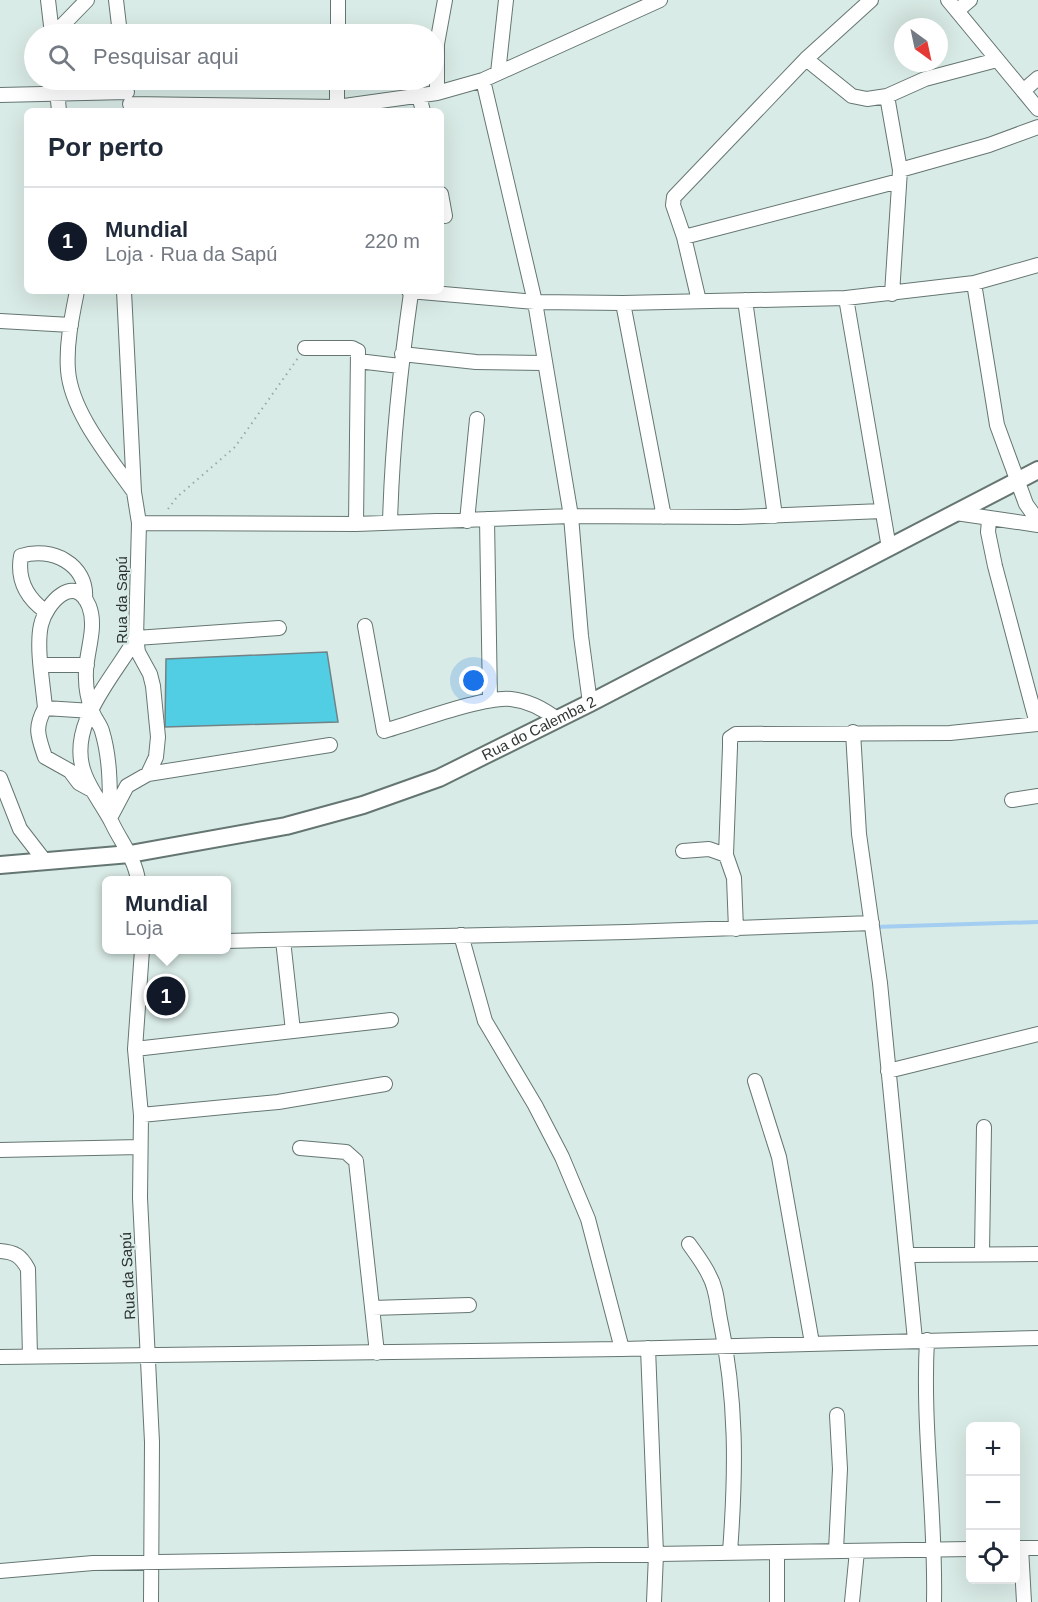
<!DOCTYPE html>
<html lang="pt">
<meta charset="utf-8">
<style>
body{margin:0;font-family:Helvetica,sans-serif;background:#f2f2f3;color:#1f2937}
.controls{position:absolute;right:18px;bottom:18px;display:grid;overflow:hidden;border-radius:9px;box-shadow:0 6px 24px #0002}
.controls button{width:54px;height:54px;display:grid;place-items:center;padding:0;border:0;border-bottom:2px solid #e0e1e3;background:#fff;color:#1f2937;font:30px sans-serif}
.compass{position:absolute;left:894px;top:18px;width:54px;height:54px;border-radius:50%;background:#fff;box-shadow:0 6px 24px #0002;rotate:147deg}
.you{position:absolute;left:474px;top:681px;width:21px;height:21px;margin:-15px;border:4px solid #fff;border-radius:50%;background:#1a73e8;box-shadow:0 0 0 9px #1a73e833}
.badge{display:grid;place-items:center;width:39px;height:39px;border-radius:50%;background:#111827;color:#fff;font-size:20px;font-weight:700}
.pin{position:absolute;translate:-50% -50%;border:3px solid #fff;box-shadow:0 2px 6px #0006}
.popup{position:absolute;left:102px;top:876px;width:129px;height:78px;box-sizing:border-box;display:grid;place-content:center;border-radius:9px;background:#fff;filter:drop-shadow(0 2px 4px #0005);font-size:20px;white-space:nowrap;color:#747a83}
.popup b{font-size:22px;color:#1f2937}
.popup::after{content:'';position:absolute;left:50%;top:100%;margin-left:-12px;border:12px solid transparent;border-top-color:#fff}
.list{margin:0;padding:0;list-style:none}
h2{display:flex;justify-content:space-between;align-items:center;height:78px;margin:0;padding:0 24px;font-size:26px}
h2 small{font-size:20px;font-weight:400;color:#747a83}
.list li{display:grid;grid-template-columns:39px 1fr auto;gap:18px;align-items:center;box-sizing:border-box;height:108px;padding:0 24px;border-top:2px solid #e0e1e3}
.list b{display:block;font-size:22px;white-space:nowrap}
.list p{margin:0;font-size:20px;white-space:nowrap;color:#747a83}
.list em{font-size:20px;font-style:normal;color:#747a83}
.icon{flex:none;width:33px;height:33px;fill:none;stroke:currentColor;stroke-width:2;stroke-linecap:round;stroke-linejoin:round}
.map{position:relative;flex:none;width:1038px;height:1602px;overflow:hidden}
.search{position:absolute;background:#fff;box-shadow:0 6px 24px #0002;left:24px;top:24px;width:420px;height:66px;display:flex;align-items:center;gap:15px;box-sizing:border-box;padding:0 21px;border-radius:33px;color:#747a83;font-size:22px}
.panel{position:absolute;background:#fff;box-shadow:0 6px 24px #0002;left:24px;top:108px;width:420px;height:186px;border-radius:9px}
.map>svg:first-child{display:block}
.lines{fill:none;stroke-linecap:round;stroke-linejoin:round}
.stream{stroke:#a4cdf2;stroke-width:4}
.building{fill:#51cee4;stroke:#718286;stroke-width:1.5}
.minor-casing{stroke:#657672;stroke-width:16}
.major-casing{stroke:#657672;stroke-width:20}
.path{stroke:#9ba9a5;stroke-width:2;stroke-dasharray:1.5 4.5;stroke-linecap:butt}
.minor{stroke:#fff;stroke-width:14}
.major{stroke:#fff;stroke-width:16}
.labels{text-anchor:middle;stroke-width:4.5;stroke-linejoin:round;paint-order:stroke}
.street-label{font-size:15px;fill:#2d3432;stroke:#d9ebe6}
</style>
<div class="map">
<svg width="1038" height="1602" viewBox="0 0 1038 1602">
<rect width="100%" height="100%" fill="#d9ebe6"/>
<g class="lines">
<path class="stream" d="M874,927L1038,922"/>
</g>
<path class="building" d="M327,652L338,722L165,727L166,659Z"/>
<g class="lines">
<g class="minor-casing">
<path id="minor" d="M48,0L52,34
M116,0L120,34
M948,0L1038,109
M957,11L970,0
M54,34L87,0
M338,34V0
M806,59L852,96L867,99L887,96L925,79L997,60
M498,73L506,0
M56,80L59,111
M483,80L535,302L571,516L581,636L590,703
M1023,91L1038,78
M437,93V44L445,0
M0,95L127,92
M419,96L423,111
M887,96L900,170L892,294
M130,104L337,107L437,93L483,80L660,0
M337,111V80
M900,170L989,145L1038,127
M441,194L445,216
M684,237L899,181
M974,283L997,425L1026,504L1038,521
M77,291C72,316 66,344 68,370C71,412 110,458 134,492
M409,291L535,302L623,303L846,298L974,283L1038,265
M846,298L889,548
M745,300L775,516
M699,301L684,237L673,205L674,197L806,59L871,0
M623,303L664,517
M0,321L71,325
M305,348H352L358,351L356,524
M402,354L476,362L544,363
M358,361L400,366
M956,513L1038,525
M487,519L490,700
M989,520L988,532L995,566L1037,724
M467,521L477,419
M139,523L356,524L571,516L739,517L882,511
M390,523C392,446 400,370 411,293
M45,611C26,597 17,579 21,556C51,546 88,564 85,599
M365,626L384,731C413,723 484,696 511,699C530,701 544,709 558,720
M136,638C114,677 65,726 85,775C91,791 104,807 112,823C121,842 135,859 138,880
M136,638L279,628
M42,665H87
M45,708C34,728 38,736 45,757L70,771L79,783L90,789
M92,711L45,708C43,684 36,647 41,625C46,603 75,572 89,606C98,629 84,656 86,679C86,689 89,702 92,711C94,718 100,724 102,731C110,757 110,786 110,813
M853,732L859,834L880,983L915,1340
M148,774L330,745
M0,778L20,829L44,860
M1012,800L1038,796
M110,818L127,786L148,774L156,757L158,737L153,686L150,674L138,652L136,638L139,523L134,492L124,291
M683,851L709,849L726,855L734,878L736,929
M726,855L730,747V738L736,734L950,733L1038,724
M461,935L485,1021L535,1105L562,1157L588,1219L622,1349
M283,940L293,1031
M226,941L627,932L872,923
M142,950L135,1049L141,1115L140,1198L152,1442L151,1602
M135,1049L391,1020
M888,1071L1038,1034
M755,1081L779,1157L812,1343
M141,1115L278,1102L385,1084
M300,1148L346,1152L356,1161L377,1353
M0,1150L140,1147
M689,1244C696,1254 704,1264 709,1275C717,1289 717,1304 720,1319C737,1400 736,1471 730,1552
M0,1251C15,1252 21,1256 28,1269L30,1357
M982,1252L984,1127
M907,1255L1038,1254
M372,1308L469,1305
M927,1340C922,1428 936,1514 934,1602
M648,1348L656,1554L654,1602
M0,1357L622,1349L1038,1338
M1016,1548H1038
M1021,1548L1024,1602
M836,1550L840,1469L837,1415
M0,1571L93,1563L970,1549
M777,1602V1553
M852,1602L857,1551"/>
</g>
<g class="major-casing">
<g id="major">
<path id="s1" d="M0,865L130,854L286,826L363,805L439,778L590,703L1038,470"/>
</g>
</g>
<path class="path" d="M168,509L177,497L235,447L298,358"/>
<use href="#minor" class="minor"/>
<use href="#major" class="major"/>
</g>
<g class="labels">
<g class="street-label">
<text transform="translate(122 600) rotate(-90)" y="5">Rua da Sapú</text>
<text dy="5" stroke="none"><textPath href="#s1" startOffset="561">Rua do Calemba 2</textPath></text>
<text transform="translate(128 1276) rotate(-93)" y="5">Rua da Sapú</text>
</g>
</g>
</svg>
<div class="controls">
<button>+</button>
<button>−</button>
<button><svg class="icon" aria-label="locate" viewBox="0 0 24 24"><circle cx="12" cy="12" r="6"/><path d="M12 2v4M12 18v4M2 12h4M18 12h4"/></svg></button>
</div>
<svg class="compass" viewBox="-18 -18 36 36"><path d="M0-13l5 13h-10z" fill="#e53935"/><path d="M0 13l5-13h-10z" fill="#747a83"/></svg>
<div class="you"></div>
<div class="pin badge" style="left:166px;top:996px">1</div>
<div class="popup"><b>Mundial</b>Loja</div>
<div class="search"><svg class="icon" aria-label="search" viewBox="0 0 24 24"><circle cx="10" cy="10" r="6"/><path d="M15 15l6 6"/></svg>Pesquisar aqui</div>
<section class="panel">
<h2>Por perto<small></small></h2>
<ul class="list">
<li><span class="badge">1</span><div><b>Mundial</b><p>Loja · Rua da Sapú</p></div><em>220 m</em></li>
</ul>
</section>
</div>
